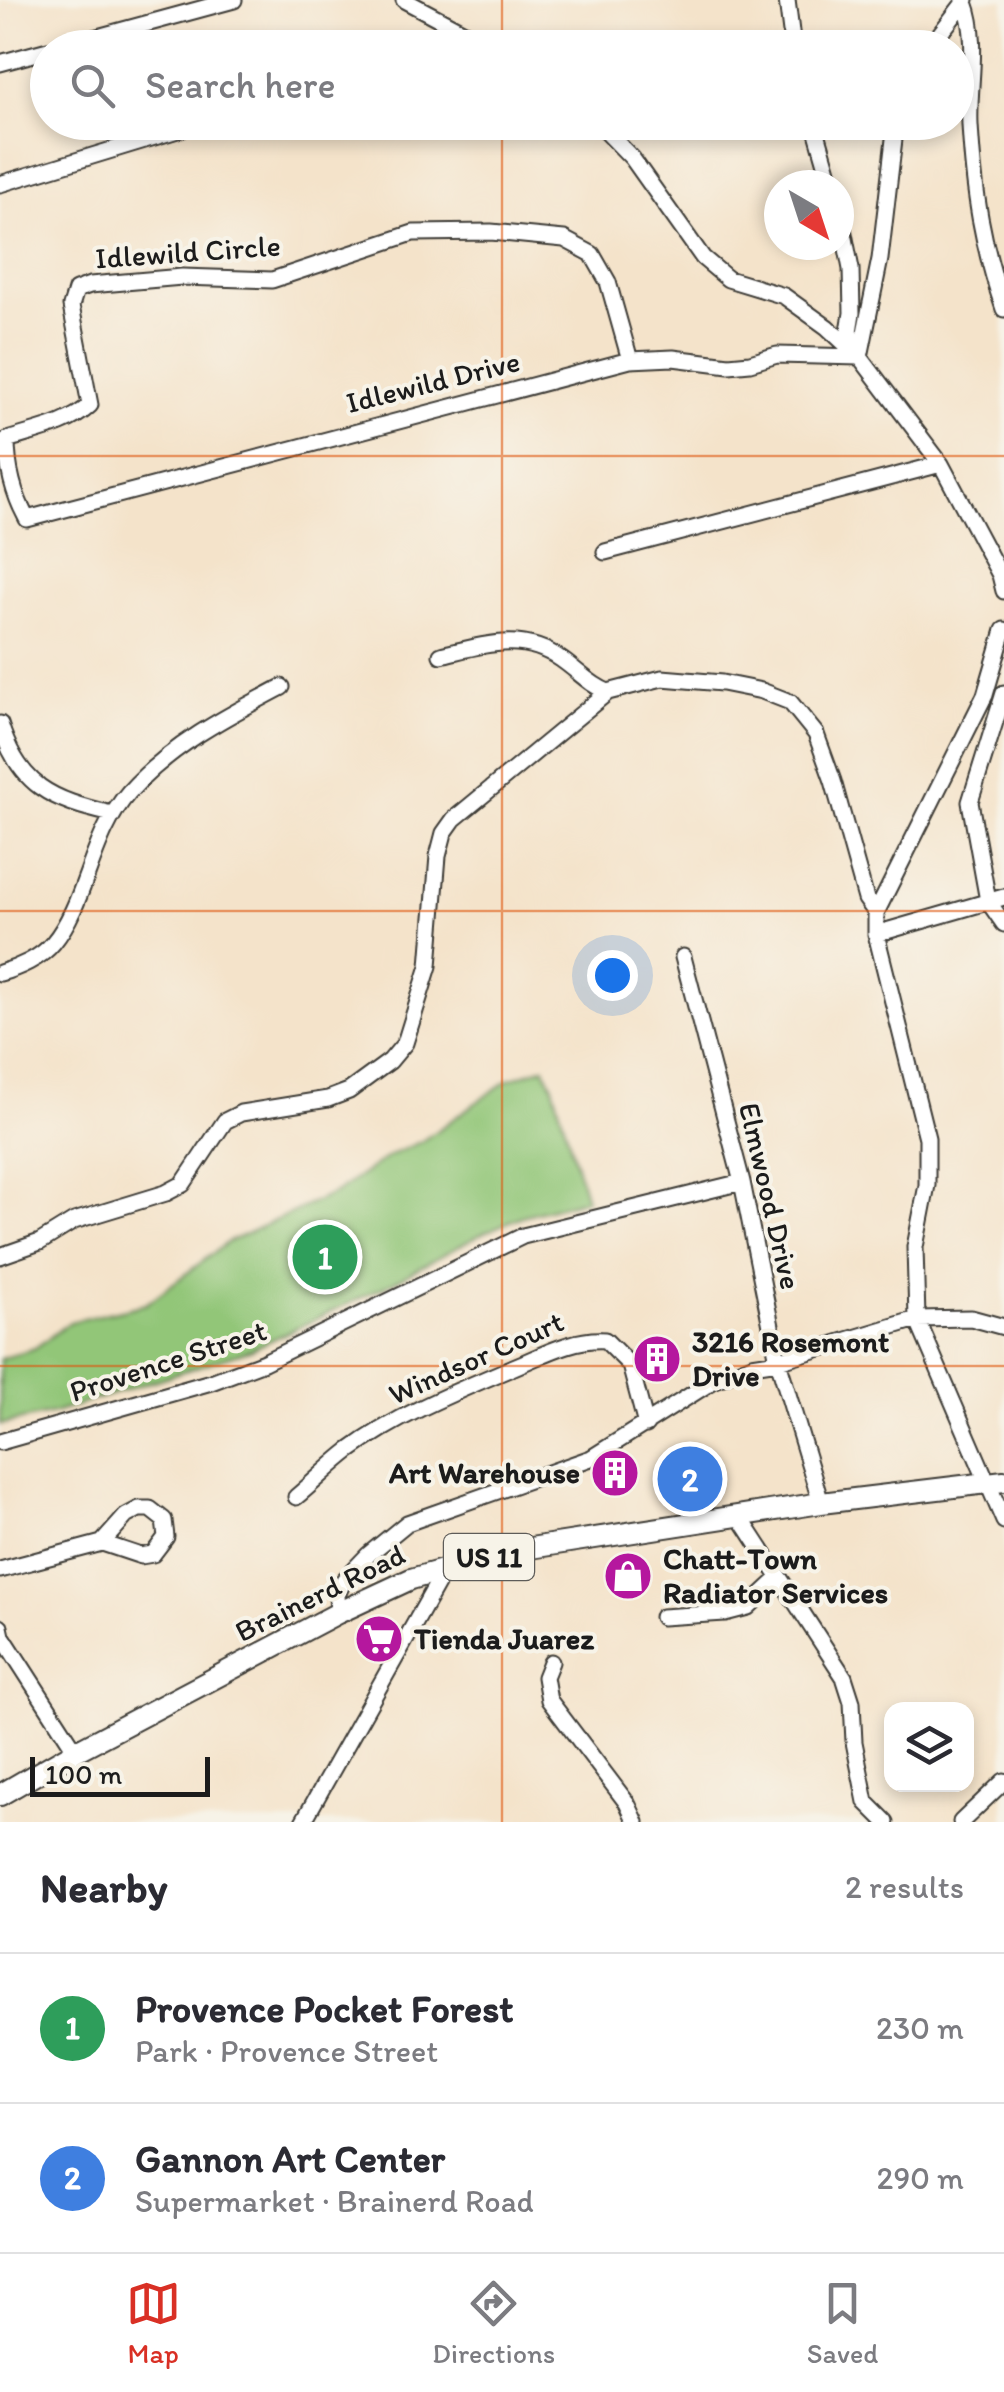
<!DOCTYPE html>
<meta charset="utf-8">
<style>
body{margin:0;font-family:Itim,sans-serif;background:#f2f2f3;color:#2b2b33}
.controls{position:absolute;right:30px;bottom:30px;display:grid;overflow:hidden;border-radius:20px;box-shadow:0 5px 15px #0003}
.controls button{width:90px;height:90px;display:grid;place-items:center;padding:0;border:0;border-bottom:2px solid #e1e1e2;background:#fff;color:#2b2b33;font:50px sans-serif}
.compass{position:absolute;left:764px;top:170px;width:90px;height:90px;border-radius:50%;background:#fff;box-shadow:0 5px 15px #0003;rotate:141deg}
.scale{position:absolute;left:30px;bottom:25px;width:180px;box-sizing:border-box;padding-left:10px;border:5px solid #1c1c1c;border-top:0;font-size:28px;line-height:35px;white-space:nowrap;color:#1c1c1c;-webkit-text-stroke:8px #f7f3e8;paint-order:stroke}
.you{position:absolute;left:612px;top:975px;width:35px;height:35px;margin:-25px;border:8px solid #fff;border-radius:50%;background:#1a73e8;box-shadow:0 0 0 15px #1a73e833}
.badge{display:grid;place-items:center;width:65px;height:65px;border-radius:50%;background:#d93025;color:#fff;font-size:32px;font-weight:700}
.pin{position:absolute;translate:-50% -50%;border:5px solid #fff;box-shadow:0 2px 10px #0006}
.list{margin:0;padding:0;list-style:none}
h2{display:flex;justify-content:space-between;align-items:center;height:130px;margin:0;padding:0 40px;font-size:42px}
h2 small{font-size:32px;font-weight:400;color:#7c7c81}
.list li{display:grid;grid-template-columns:65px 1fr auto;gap:30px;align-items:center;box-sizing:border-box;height:150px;padding:0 40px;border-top:2px solid #e1e1e2}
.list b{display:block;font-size:38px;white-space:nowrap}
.list p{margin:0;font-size:32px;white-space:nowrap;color:#7c7c81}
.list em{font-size:32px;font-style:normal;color:#7c7c81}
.icon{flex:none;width:55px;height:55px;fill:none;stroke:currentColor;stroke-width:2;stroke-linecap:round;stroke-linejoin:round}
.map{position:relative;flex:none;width:1004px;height:1822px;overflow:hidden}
.search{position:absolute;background:#fff;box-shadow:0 5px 15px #0003;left:30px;right:30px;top:30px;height:110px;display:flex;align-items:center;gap:25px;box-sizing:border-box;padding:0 35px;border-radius:55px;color:#7c7c81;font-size:38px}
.sheet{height:430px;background:#fff}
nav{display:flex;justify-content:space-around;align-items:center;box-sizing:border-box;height:140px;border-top:2px solid #e1e1e2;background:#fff;font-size:28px;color:#7c7c81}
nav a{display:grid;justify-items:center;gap:5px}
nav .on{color:#d93025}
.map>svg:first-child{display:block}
.park{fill:#92c678;stroke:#57714a;stroke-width:2.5}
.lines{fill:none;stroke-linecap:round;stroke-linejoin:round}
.minor-casing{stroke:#3c3a36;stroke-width:19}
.major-casing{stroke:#3c3a36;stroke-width:24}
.minor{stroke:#fff;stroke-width:15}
.major{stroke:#fff;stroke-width:20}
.grid{fill:none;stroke:#de560d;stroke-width:2.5;stroke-opacity:0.55}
.labels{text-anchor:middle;stroke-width:8;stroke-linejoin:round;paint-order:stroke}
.shield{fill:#f7f3e8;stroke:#5e5c59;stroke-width:2.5}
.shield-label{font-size:28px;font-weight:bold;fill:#1c1c1c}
.street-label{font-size:30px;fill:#1c1c1c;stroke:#f7f3e8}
.poi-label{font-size:30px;font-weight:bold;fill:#1c1c1c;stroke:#f7f3e8;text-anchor:start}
</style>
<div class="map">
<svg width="1004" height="1822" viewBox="0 0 1004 1822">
<rect width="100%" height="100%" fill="#f7f3e8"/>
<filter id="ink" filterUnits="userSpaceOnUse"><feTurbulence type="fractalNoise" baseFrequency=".01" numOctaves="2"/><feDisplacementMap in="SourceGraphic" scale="20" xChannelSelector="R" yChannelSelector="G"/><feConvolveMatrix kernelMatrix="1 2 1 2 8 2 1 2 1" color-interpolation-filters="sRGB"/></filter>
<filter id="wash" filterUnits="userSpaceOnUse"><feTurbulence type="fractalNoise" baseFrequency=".0048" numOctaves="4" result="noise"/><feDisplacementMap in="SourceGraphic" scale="40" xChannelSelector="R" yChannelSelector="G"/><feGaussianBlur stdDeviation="2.25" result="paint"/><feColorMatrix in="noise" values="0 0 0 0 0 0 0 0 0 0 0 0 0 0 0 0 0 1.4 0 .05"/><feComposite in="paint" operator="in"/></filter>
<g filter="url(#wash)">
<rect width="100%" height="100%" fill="#f4e3ca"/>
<path class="park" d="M544,1067L553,1086L586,1199L522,1216L483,1233L388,1285L252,1349L54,1413L0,1425V1359L35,1348L70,1322L146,1304L228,1242L335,1193L389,1156L422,1141L508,1080Z"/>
</g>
<g filter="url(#ink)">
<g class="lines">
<g class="minor-casing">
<path id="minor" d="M404,0L494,48
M787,0L793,48
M965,2C980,42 968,83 970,125C974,194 982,244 1004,309
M57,48L234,0
M454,48L482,39
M929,48L966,0
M0,63L48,50
M597,122L632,158L703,258L728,279L784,296L827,327L853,351
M814,122L832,185
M0,184L204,122
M839,208L851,269L852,313L849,331L860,357L941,464L1000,575L1004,591
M860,357L880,259L896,122
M630,360L608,282L592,254L564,239L491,232L413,233L272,280L182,277L90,285L76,290L71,306L90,405C69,425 35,431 7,440C7,468 14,495 27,519L630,360L673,358L729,365L750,363L777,355L860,357
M605,552L941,464
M1004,630L985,695L876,913V934L927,1138V1185L915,1247L917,1319L1004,1521
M441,655C484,645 523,631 562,660C578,671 590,685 608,692
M1004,693L970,802L988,901L1004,924
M0,724C19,786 51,800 112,814
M876,934L1004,897
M683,957L742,1182L778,1361L821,1503
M0,973C18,968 41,958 53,943C87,902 90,837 129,792C171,745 227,716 282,687
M0,1256L40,1242L74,1221L166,1193L183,1184L225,1121L241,1113L328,1099L349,1091L390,1061L405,1043L429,966L438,856L444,833L454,819L608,692L662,678L722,683L762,691L790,702L816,734L833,781L866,899L876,913
M0,1442L211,1382L264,1362L523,1236L742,1182
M296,1497C314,1482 331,1465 349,1451C399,1414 460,1390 516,1366C545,1354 573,1338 605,1340L630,1365L646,1425
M740,1517L844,1677L852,1702L854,1742L866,1802L886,1822
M0,1570L102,1543L126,1516L139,1509H150L164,1520L166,1537L153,1554L141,1556L102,1543
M338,1613L337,1595L344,1580L369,1554L407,1523L591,1458L713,1381L752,1365L778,1361L917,1319L971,1318L1004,1327
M662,1617L725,1613L748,1607L778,1579
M0,1627L2,1636L76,1751
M551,1662L545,1677L549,1700L627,1803L636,1822
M303,1822L446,1568
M961,1822L1004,1781"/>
</g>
<g class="major-casing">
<path id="major" d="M0,1795L76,1751L338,1613L411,1579L511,1551L821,1503L1004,1481"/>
</g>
<use href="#minor" class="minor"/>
<use href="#major" class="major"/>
</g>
</g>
<path class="grid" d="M502,0V48M502,122V1822M0,456H1004M0,911H1004M0,1366H1004"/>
<defs>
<g id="building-disc" transform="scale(2.5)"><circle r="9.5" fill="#b5179e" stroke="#f7f3e8"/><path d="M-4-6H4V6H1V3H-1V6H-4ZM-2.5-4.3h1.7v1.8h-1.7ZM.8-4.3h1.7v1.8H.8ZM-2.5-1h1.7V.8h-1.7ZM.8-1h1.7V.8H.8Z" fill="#fff"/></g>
<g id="shop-disc" transform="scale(2.5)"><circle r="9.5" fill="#b5179e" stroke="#f7f3e8"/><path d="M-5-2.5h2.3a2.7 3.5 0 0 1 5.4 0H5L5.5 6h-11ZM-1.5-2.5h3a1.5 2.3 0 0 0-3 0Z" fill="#fff"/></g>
<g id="supermarket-disc" transform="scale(2.5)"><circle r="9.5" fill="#b5179e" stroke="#f7f3e8"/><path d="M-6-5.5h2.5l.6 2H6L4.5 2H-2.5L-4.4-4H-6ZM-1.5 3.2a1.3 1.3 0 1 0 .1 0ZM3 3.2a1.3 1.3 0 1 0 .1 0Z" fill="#fff"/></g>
</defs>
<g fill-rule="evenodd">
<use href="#building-disc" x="657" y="1359"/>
<use href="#building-disc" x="615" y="1473"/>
<use href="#shop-disc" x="628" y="1576"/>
<use href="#supermarket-disc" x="379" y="1639"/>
</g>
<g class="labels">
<rect class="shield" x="444" y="1534" width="90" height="46" rx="8"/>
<g class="shield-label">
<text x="489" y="1567">US 11</text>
</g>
<g class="street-label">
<text transform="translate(188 252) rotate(-4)" y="10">Idlewild Circle</text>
<text transform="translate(433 382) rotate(-14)" y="10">Idlewild Drive</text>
<text transform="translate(770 1196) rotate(77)" y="10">Elmwood Drive</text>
<text transform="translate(476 1358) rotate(-24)" y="10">Windsor Court</text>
<text transform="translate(168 1361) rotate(-18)" y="10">Provence Street</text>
<text transform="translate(320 1593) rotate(-26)" y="10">Brainerd Road</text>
</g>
<g class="poi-label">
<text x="692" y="1352">3216 Rosemont<tspan x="692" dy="34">Drive</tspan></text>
<text x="580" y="1483" text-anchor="end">Art Warehouse</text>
<text x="663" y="1569">Chatt-Town<tspan x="663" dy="34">Radiator Services</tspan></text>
<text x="414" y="1649">Tienda Juarez</text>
</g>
</g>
</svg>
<div class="controls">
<button><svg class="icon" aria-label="layers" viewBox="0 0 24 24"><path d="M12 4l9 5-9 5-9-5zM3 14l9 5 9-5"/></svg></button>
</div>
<svg class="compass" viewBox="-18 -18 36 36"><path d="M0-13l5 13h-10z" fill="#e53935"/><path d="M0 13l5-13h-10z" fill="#7c7c81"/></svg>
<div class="scale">100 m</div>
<div class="you"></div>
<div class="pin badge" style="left:325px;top:1257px;background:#2e9e5b">1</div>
<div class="pin badge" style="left:690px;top:1479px;background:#3f7fe0">2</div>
<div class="search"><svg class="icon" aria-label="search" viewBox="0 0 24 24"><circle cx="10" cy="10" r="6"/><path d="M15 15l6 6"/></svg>Search here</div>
</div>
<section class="sheet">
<h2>Nearby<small>2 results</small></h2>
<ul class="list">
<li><span class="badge" style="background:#2e9e5b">1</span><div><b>Provence Pocket Forest</b><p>Park · Provence Street</p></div><em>230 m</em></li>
<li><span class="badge" style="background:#3f7fe0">2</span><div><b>Gannon Art Center</b><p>Supermarket · Brainerd Road</p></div><em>290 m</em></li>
</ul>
</section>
<nav>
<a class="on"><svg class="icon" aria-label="map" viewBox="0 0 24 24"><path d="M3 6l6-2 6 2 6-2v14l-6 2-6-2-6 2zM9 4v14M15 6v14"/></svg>Map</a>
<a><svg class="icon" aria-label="directions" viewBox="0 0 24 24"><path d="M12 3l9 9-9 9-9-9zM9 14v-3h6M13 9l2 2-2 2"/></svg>Directions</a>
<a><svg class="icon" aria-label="saved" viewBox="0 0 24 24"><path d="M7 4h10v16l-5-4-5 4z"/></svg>Saved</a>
</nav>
